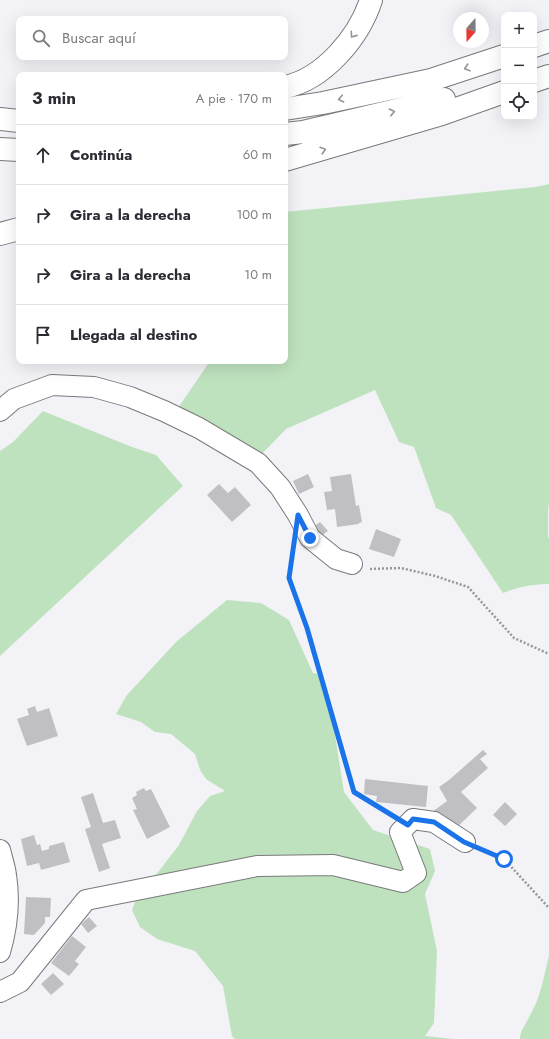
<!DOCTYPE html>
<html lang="es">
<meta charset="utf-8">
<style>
body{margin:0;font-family:Jost,sans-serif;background:#f2f2f3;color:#2b2b33}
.controls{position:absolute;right:12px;top:12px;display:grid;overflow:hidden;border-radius:8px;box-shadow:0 4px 16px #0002}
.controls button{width:36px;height:36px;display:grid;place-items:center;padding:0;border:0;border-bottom:1px solid #e1e1e2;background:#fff;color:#2b2b33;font:20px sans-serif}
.compass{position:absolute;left:453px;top:12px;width:36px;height:36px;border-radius:50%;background:#fff;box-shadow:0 4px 16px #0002;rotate:200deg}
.stop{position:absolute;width:12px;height:12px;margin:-9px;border:3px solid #1a73e8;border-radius:50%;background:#fff}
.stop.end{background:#1a73e8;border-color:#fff;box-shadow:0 1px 4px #0008}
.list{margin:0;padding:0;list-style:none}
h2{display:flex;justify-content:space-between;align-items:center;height:52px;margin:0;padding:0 16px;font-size:17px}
h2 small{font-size:13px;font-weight:400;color:#7c7c81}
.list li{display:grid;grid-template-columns:26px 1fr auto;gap:12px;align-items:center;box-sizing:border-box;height:60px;padding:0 16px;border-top:1px solid #e1e1e2}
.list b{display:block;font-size:15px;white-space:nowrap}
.list em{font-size:13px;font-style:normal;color:#7c7c81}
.icon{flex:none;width:22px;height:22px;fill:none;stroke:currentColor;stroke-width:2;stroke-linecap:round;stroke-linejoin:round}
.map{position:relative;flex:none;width:549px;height:1039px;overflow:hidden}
.search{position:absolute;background:#fff;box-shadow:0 4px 16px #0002;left:16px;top:16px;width:272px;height:44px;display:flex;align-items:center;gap:10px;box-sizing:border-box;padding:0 14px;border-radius:8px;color:#7c7c81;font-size:15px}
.panel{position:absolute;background:#fff;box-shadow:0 4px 16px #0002;left:16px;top:72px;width:272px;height:292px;border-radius:8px}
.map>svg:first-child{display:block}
.green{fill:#bfe2be}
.building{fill:#c0bfc3}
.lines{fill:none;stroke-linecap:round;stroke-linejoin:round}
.minor-casing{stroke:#79797c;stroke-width:22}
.motorway-casing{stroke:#79797c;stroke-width:24}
.path{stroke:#969699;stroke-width:2.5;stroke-dasharray:2 2;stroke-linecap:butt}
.minor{stroke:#fff;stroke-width:20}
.motorway{stroke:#fff;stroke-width:22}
.oneway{stroke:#959596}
.route{stroke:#1a73e8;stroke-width:5}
</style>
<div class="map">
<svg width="549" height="1039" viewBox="0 0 549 1039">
<rect width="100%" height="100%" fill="#f3f3f7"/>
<path class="green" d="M549,184V503L548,509V537L549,539V584C533,584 518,587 503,593L451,515L436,508L414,447L399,442L375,390L286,429L261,455L178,408L210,361H285V212L536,187Z
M43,411L132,447L156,455L183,486L0,656V451L13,442Z
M227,600L261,603L289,620L313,673L320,674L332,716L344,792L373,830L430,849L435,871L425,894L437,951L434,1023L425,1036L454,1039H235L232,1036L223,986L195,951L157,939L140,927L132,910L135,902L179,845L197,811L210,796L225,791L206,779L200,770L195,754L171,734L155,732L141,722L116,714L127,695L176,642Z
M549,956V1039H520C520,1031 525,1026 528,1019C541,998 543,979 549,956Z"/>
<path class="building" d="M308,474L314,487L299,494L293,481Z
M351,474L356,506L359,505L362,522L359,523V524L337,527L335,509L327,510L324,492L332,491L330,477Z
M219,484L228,493L235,487L251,505L232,522L207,495Z
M320,522L328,531L321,536L313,527Z
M376,529L401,539L394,557L369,549Z
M35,706L37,712L49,708L58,736L27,746L17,719L29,715L27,709Z
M483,750L487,754L480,759L488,768L461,792L477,808L452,832L432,812L447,801L439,787L449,780Z
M365,779L428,786L426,807L376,802L377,796L364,794Z
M144,788L146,791L151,789L170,827L147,839L133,810L137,809L132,798L137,795L136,792Z
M93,793L103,823L115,820L121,838L102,844L110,868L99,872L85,829L91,827L81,797Z
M505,802L517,814L505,826L493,815Z
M34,835L37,845L40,844L42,851L49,849V846L64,842L70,862L41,870L39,863L27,866L21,839Z
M26,897L51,898L50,917H45V923L34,935L24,934Z
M89,917L97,926L88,933L81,924Z
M72,936L86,947L75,961L79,964L69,976L51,963Z
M53,973L64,984L51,995L41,984Z"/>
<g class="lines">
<g class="minor-casing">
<path id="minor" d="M0,411L14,399L52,385L94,387L130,397L164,411L199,428L258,463L280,487L298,515L310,538L336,559L352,564
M0,850C2,858 5,867 6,875C10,900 7,928 0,952
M0,992L20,982L86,900L257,866L333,865L403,882L416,873L400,832L413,819L434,822L465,842"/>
</g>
<g class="motorway-casing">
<path id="motorway" d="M534,46L549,41
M534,81L549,76
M285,87C324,79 359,37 371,0
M285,109L323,103L431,80L504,56
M0,119L19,121
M285,134L303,132L444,99
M0,149L19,150
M285,160L442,114L504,92
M0,234L19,229"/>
</g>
<path class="path" d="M293,549L289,578L307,628L354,792L391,815
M370,569L401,568L435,576L468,587L514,638L549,654
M481,849L504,859L549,908"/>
<use href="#minor" class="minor"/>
<use href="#motorway" class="motorway"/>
</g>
<defs><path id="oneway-chevron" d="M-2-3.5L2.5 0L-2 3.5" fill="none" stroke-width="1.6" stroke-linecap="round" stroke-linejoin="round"/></defs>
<g class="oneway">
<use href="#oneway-chevron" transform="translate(353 35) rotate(125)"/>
<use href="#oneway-chevron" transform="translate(467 68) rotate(162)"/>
<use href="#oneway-chevron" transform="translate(341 99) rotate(168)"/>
<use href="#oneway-chevron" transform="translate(392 112) rotate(-13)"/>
<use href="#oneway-chevron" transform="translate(323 150) rotate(-17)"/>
</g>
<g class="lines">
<path class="route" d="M310,538L298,515L289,578L307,628L354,792L408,825L413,819L434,822L464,842L504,859"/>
</g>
</svg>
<div class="controls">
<button>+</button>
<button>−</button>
<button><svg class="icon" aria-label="locate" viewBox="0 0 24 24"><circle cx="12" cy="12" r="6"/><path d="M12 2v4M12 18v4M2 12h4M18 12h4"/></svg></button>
</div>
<svg class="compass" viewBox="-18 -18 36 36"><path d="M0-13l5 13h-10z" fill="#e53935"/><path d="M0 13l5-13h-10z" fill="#7c7c81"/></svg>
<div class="stop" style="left:504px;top:859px"></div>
<div class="stop end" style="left:310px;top:538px"></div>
<div class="search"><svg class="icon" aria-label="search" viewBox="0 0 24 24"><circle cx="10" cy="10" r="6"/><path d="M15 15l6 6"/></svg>Buscar aquí</div>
<section class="panel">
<h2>3 min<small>A pie · 170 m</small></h2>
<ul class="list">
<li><svg class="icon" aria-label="ahead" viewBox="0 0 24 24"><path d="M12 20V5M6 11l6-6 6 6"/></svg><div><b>Continúa</b></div><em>60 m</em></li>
<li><svg class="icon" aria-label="right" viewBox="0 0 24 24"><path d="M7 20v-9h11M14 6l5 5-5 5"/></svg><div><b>Gira a la derecha</b></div><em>100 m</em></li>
<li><svg class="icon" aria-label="right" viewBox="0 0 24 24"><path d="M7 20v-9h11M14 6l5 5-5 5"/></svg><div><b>Gira a la derecha</b></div><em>10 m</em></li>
<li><svg class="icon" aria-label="arrive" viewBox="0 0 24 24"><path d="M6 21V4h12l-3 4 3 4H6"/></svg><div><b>Llegada al destino</b></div></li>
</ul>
</section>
</div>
